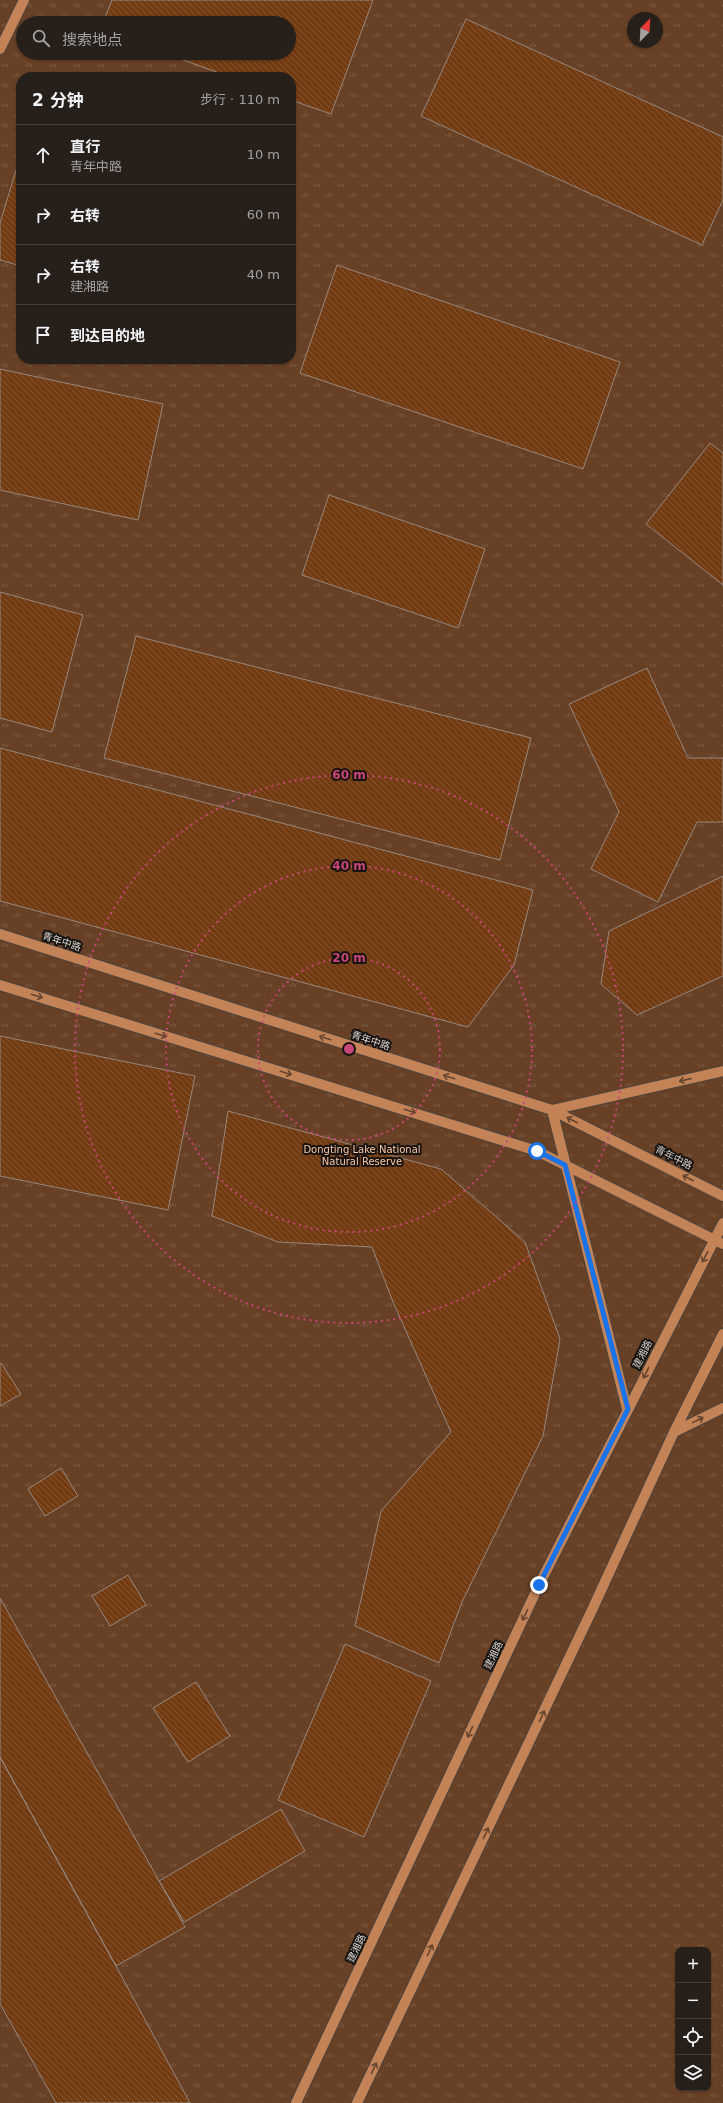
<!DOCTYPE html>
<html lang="zh">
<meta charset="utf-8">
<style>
body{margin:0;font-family:"DejaVu Sans","Noto Sans SC",sans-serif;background:#322c27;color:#f1f3f6}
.controls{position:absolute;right:12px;bottom:12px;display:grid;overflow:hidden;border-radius:8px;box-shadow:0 1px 3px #0004}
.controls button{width:36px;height:36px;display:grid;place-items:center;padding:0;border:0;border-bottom:1px solid #423d39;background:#261f1a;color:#f1f3f6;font:20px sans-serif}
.compass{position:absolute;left:627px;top:12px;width:36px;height:36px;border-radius:50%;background:#261f1a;box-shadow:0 1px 3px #0004;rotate:24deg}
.stop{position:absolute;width:12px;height:12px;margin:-9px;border:3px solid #1a73e8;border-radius:50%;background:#fff}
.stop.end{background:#1a73e8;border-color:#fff;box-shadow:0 1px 4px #0008}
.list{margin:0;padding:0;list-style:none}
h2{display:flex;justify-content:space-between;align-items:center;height:52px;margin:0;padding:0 16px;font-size:17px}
h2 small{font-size:13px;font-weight:400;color:#a4a2a2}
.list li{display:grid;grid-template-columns:26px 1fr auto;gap:12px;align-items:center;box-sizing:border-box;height:60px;padding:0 16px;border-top:1px solid #423d39}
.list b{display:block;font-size:15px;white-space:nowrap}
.list p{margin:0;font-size:13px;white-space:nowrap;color:#a4a2a2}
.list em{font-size:13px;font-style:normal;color:#a4a2a2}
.icon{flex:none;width:22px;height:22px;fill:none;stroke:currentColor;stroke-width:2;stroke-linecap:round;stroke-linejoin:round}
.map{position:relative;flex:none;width:723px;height:2103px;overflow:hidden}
.search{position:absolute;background:#261f1a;box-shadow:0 1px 3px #0004;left:16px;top:16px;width:280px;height:44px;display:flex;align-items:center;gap:10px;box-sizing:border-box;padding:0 14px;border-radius:22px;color:#a4a2a2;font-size:15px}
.panel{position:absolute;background:#261f1a;box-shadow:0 1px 3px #0004;left:16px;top:72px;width:280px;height:292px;border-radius:16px}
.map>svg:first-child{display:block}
.grass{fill:url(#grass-tufts);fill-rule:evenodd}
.building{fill:url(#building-back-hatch);stroke:#958881}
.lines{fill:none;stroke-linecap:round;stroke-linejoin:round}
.major-casing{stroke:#4c443e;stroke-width:12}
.major{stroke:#c48356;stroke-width:10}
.oneway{stroke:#654530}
.route{stroke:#1a73e8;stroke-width:5}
.ring{fill:none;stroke:#c84678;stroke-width:2;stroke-dasharray:2 4}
.labels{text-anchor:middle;stroke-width:4;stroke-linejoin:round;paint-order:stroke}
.street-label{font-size:10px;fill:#d8d1cd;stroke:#171310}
.park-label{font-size:10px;fill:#fbc6a6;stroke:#171310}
.centre{fill:#c84678;stroke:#171310;stroke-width:2}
.ring-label{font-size:12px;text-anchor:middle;font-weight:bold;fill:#c84678;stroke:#171310;stroke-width:4;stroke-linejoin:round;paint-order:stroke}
</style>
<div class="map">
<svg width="723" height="2103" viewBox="0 0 723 2103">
<defs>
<pattern id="grass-tufts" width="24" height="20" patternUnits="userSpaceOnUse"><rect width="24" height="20" fill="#674026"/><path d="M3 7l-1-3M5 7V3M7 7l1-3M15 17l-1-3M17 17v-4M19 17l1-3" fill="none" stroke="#7c5b44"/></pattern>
<pattern id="building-back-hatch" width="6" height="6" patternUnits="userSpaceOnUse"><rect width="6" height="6" fill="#723b12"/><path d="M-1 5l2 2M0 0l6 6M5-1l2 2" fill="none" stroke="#855633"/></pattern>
</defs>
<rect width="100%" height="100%" fill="#332923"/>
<path class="grass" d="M0,0H723V2103H0ZM633,18H657V42H633ZM23,23H289V53H23ZM21,77H291V359H21ZM678,1950H708V2088H678Z"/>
<path class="building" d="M112,0H373L331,114L291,100V77H230L164,53H289V23H103Z
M466,19L723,137V200L702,245L421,116Z
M21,154V266L0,260V223Z
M337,265L620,362L583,469L300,373Z
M0,369L163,404L138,520L0,490Z
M710,443L723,453V585L646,524Z
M329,495L485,549L458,628L302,575Z
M0,592L83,615L52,732L0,718Z
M136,636L531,738L500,860L104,758Z
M647,668L688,758H723V822H697L658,902L591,869L619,812L569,704Z
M0,748L533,890L514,965L468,1027L0,901Z
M723,876V976L637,1015L601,984L609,931Z
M0,1036L195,1076L168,1210L0,1176Z
M228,1111L441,1169L525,1242L560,1339L543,1436L462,1602L439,1663L355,1626L381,1511L451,1432L393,1302L372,1247L278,1242L212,1216Z
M1,1363L21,1394L0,1406V1364Z
M61,1468L78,1496L45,1516L28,1489Z
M128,1575L146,1605L110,1626L92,1596Z
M0,1598L185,1927L116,1966L0,1757Z
M345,1644L431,1681L364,1837L278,1800Z
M196,1682L230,1736L188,1762L153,1708Z
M0,1757L116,1966L190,2103H56L0,2004Z
M281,1809L305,1851L184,1922L159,1881Z"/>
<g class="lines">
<g class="major-casing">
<path id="major" d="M0,49L24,0
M0,934L552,1110L723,1196
M0,985L537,1151L723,1244
M627,1409L552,1110L723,1071
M674,1432L723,1408
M296,2103L539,1585L723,1223
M357,2103L592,1610L674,1432L723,1334"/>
</g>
<use href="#major" class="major"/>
</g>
<defs><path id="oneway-shaft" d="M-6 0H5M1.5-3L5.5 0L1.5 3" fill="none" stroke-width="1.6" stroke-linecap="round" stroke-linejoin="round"/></defs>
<g class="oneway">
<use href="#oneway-shaft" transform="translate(37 996) rotate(17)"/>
<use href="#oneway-shaft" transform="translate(161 1035) rotate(17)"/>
<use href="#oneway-shaft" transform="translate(325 1038) rotate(-162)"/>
<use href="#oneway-shaft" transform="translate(286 1073) rotate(17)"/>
<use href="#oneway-shaft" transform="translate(449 1077) rotate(-162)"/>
<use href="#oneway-shaft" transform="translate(685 1080) rotate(167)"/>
<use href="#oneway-shaft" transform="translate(410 1111) rotate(17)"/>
<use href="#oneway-shaft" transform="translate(572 1120) rotate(-153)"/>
<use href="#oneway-shaft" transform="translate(688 1178) rotate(-153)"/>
<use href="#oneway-shaft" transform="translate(705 1257) rotate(117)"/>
<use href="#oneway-shaft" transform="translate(646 1373) rotate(117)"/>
<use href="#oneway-shaft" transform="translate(698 1420) rotate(-26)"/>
<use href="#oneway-shaft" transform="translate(525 1615) rotate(115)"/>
<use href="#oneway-shaft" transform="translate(542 1716) rotate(-65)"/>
<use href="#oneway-shaft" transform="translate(470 1732) rotate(115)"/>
<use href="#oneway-shaft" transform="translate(486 1833) rotate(-65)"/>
<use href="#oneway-shaft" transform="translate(430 1950) rotate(-65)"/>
<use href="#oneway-shaft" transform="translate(374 2068) rotate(-65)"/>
</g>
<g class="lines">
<path class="route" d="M537,1151L565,1165L628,1409L539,1585"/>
</g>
<g class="ring">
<circle cx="349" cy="1049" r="91"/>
<circle cx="349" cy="1049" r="183"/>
<circle cx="349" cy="1049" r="274"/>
</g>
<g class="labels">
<g class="street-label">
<text transform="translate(62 941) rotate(18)" y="4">青年中路</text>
<text transform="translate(371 1040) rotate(18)" y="4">青年中路</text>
<text transform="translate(674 1157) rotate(27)" y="4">青年中路</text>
<text transform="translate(642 1354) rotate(-63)" y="4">建湘路</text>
<text transform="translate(493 1655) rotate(-65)" y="4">建湘路</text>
<text transform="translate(356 1948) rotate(-65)" y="4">建湘路</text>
</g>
<g class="park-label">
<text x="362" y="1153">Dongting Lake National<tspan x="362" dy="12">Natural Reserve</tspan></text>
</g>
</g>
<circle cx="349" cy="1049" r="6" class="centre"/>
<g class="ring-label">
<text x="349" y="779">60 m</text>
<text x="349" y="870">40 m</text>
<text x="349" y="962">20 m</text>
</g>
</svg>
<div class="controls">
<button>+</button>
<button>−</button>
<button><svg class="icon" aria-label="locate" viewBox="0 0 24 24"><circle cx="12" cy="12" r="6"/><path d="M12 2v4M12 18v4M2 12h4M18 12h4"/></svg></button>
<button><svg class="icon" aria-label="layers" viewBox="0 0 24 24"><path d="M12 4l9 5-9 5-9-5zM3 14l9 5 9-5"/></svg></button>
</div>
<svg class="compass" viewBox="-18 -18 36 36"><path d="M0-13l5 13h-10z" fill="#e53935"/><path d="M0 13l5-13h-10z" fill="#a4a2a2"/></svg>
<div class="stop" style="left:537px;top:1151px"></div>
<div class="stop end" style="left:539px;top:1585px"></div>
<div class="search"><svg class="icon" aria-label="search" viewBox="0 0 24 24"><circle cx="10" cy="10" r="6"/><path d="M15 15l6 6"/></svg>搜索地点</div>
<section class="panel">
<h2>2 分钟<small>步行 · 110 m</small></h2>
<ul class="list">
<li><svg class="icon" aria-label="ahead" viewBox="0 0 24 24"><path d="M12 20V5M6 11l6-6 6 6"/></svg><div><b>直行</b><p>青年中路</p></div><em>10 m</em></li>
<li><svg class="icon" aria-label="right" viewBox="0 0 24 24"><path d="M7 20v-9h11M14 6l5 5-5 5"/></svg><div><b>右转</b></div><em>60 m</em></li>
<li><svg class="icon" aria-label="right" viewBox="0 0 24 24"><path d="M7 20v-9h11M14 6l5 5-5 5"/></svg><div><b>右转</b><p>建湘路</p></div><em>40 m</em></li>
<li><svg class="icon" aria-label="arrive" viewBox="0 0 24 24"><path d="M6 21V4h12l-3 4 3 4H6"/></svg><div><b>到达目的地</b></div></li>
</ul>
</section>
</div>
